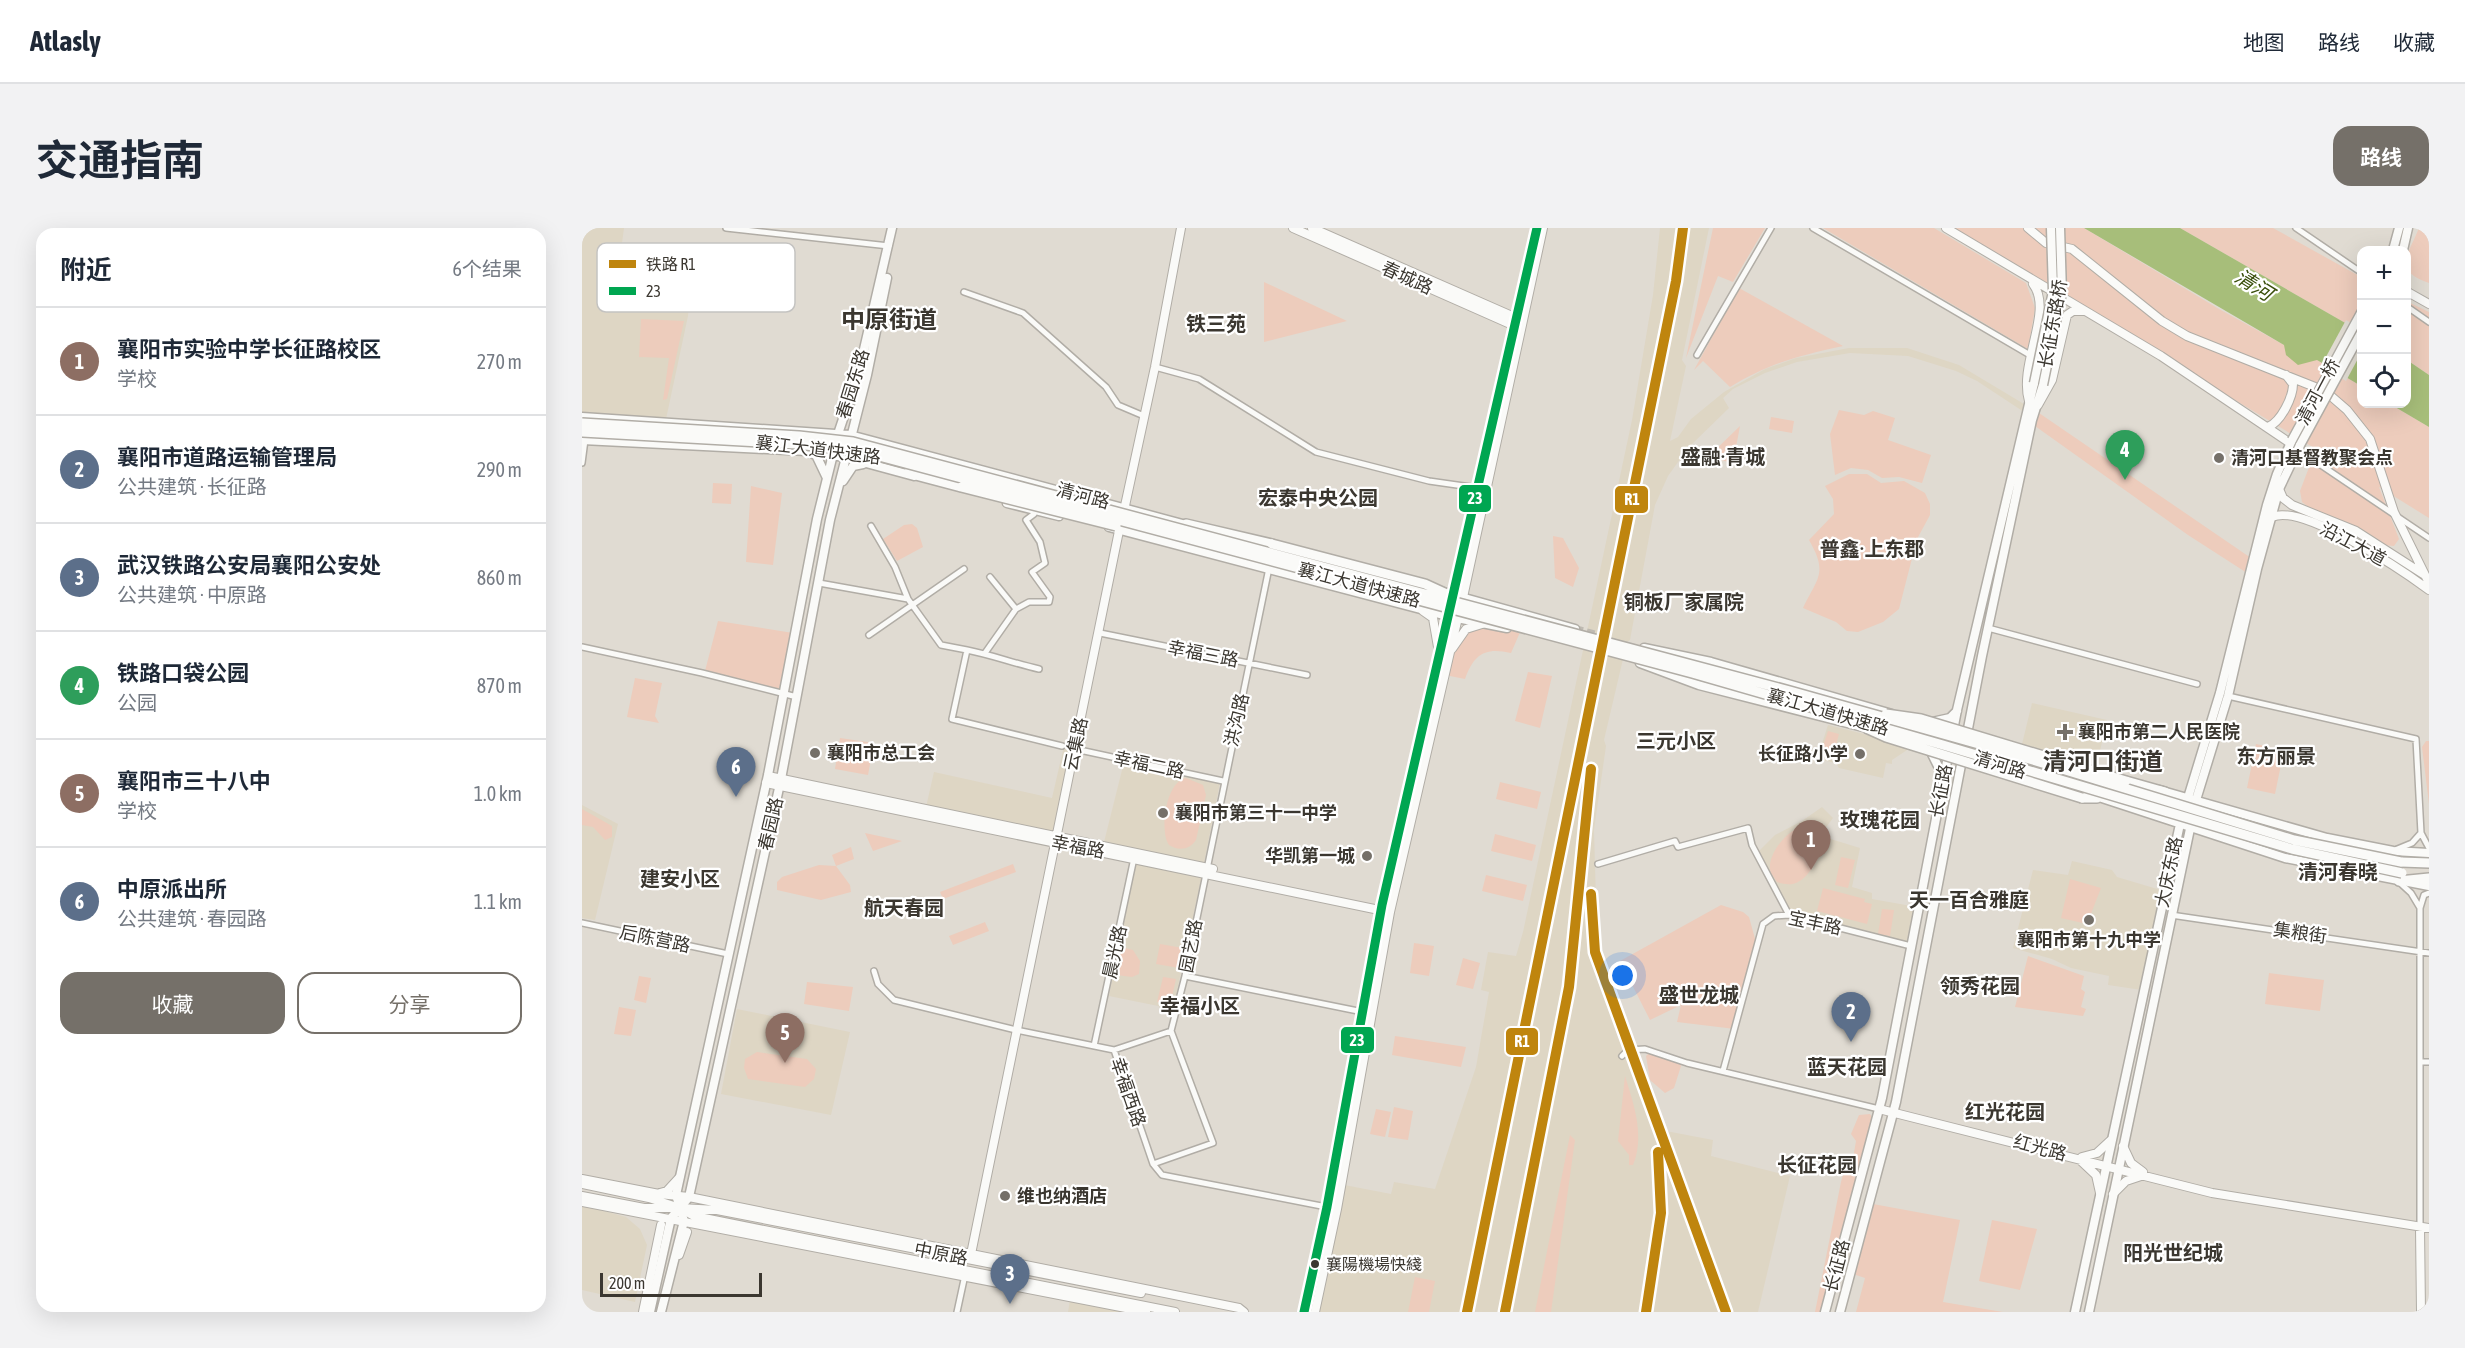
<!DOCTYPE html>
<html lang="zh">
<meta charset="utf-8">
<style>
body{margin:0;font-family:"Asap Condensed","Noto Sans SC",sans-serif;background:#f2f2f3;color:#1f2937}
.controls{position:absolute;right:18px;top:18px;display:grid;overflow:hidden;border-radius:12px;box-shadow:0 6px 24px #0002}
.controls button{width:54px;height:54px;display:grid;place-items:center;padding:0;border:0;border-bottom:2px solid #e0e1e3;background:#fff;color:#1f2937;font:30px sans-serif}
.scale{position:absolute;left:18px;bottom:15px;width:162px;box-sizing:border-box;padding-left:6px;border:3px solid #3b3730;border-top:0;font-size:16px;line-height:21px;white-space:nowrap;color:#3b3730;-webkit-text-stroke:4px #fff;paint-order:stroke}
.you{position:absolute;left:1041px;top:748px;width:21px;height:21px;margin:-15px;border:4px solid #fff;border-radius:50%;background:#1a73e8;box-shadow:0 0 0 9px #1a73e833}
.badge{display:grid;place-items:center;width:39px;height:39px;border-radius:50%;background:#757069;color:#fff;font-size:20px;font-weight:700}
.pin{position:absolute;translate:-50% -50px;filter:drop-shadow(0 2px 3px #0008)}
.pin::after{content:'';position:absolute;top:32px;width:21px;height:18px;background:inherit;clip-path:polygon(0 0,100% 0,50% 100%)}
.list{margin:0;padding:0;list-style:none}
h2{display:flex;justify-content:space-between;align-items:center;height:78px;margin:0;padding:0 24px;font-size:26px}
h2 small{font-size:20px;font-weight:400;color:#747a83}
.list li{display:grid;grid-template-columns:39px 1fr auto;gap:18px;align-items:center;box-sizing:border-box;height:108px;padding:0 24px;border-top:2px solid #e0e1e3}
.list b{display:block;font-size:22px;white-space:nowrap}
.list p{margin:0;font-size:20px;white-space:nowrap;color:#747a83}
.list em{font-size:20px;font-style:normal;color:#747a83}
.actions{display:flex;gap:12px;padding:18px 24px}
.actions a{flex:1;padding:14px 0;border:2px solid #757069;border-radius:18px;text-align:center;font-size:21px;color:#757069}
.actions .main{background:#757069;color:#fff}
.icon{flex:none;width:33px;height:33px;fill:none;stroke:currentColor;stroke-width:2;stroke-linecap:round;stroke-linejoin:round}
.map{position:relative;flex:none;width:1847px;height:1084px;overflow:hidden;border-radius:18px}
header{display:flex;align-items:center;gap:36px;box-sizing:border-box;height:84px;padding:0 30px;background:#fff;border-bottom:2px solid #e0e1e3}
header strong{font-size:28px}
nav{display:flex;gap:33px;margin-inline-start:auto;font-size:21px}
.intro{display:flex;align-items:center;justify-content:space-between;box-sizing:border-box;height:144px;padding:0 36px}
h1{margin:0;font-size:42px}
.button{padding:15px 27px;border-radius:18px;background:#757069;color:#fff;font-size:21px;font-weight:700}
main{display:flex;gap:36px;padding:0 36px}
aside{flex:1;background:#fff;border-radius:18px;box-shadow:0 6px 24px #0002}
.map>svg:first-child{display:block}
.built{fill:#ded6c4}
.green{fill:#edccbc}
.water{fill:#a7be7a}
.pier{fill:#e0dbd2}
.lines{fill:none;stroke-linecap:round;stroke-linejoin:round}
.primary-tunnel{stroke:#bfbab2;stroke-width:8;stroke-dasharray:8 4;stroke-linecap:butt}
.street-casing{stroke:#b1ada6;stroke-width:8}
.secondary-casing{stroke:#b1ada6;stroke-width:10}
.primary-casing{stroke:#b1ada6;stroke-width:11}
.highway-casing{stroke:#b1ada6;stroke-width:12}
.street{stroke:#fafaf8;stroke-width:5}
.secondary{stroke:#fafaf8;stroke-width:8}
.primary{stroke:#fafaf8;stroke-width:8}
.highway{stroke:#fafaf8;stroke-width:9}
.primary-bridge-casing{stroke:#b1ada6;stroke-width:11;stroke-linecap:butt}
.highway-bridge-casing{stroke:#b1ada6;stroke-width:12;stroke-linecap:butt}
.primary-bridge{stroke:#fafaf8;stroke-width:8}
.highway-bridge{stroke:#fafaf8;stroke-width:9}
.bus-1-casing{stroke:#fff;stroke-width:14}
.bus-1{stroke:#00a651;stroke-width:9}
.rail-1-casing{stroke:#fff;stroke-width:15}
.rail-1{stroke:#bf850e;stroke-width:10}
.poi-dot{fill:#757069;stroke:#fff;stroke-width:2}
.bus-dot{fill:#3b3730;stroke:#fff;stroke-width:2}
.labels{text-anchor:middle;stroke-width:4.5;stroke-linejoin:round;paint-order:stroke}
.bus-label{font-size:16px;fill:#3b3730;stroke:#fff;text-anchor:start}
.street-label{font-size:18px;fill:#3b3730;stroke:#fff}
.poi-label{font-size:18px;font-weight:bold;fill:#3b3730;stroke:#fff;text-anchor:start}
.water-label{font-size:20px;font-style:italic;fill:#3a4f0b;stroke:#fff}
.neighbourhood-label{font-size:20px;font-weight:bold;fill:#3b3730;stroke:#fff}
.district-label{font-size:24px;font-weight:bold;fill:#3b3730;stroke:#fff}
.key{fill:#fff;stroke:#c4c3c1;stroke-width:1.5}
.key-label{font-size:16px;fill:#3b3730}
.line-badge{stroke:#fff;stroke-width:2}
.badge-label{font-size:16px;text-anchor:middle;font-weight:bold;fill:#fff}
</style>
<header>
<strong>Atlasly</strong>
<nav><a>地图</a><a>路线</a><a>收藏</a></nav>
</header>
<div class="intro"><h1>交通指南</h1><a class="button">路线</a></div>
<main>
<aside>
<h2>附近<small>6个结果</small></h2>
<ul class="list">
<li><span class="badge" style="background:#8d6e63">1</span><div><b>襄阳市实验中学长征路校区</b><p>学校</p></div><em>270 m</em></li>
<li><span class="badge" style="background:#5c6f8a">2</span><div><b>襄阳市道路运输管理局</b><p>公共建筑 · 长征路</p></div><em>290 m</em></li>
<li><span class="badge" style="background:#5c6f8a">3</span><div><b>武汉铁路公安局襄阳公安处</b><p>公共建筑 · 中原路</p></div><em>860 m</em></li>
<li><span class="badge" style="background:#2e9e5b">4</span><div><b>铁路口袋公园</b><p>公园</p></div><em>870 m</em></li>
<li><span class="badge" style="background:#8d6e63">5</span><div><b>襄阳市三十八中</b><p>学校</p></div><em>1.0 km</em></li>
<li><span class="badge" style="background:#5c6f8a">6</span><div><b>中原派出所</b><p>公共建筑 · 春园路</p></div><em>1.1 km</em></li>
</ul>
<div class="actions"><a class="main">收藏</a><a>分享</a></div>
</aside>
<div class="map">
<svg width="1847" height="1084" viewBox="0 0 1847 1084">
<rect width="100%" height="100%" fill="#e0dbd2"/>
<path class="built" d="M0,0H42L36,46L109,55L106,88L84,191L0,186Z
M1078,0H1127L1100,132L1104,138L1088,213L1096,209L1109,191L1142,164L1183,141L1214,130L1267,120H1325L1377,137L1457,185L1453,198L1442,184L1395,153L1374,143L1326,128L1268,125L1215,134L1183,145L1151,161L1141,170L1147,180L1106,220L1086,248L1073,277L1048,412L1045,414L1022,512L1024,518L1012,602L1014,674L1019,726L1084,903L1131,912L1129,928L1208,948L1176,1084H725L752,955L809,966L812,954L853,961L894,839L907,764L899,762L906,724L934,728L941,704L1050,192L1071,67Z
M1450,475L1525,492L1515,536L1440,516Z
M1246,497L1326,517L1325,522L1310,532V536L1304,535L1301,550L1257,540L1254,535L1235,531Z
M482,518L490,519L474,605L344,579L352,544L470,570Z
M542,534L638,555L622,635L522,614Z
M0,577L36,596L13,692L0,690Z
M1240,579L1251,590L1242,602V609L1278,620L1270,659L1290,665V671L1335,679L1328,716L1210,686L1204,679L1175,625L1193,607L1220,593Z
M553,633L620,647L591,781L527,768Z
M1490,633L1530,642L1535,649L1582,663L1560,762L1526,757L1527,748L1489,740L1470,731L1431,720L1451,642L1486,647Z
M155,781L268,804L249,887L139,866Z
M0,977L44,989L58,1001L65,1017L53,1074L0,1062Z
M488,1072L547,1084H486Z"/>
<path class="green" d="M1131,0H1183L1151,54L1136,48L1104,130Z
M1241,0H1352L1444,55L1453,80L1446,121Z
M1368,0H1502L1637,81L1702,117L1735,132L1779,158L1780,176H1808L1847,199V290L1797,259L1817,311L1812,318L1801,317L1729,281L1720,274L1718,263L1734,221Z
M1598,0H1691L1779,49V104Z
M1837,0H1847V55C1811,43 1826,27 1837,0Z
M682,54L765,93L682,114Z
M1157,60L1261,118C1216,128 1188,135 1148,159L1121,133L1112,142Z
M1824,73L1847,84V147L1825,132Z
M59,91L102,93L85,171L81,172L87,130L57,129Z
M1257,182L1282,187L1291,183L1313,190L1306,212L1349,227L1340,255L1317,249L1300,250L1286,242L1269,240L1253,247L1248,206Z
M1457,185L1669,330L1665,345L1606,307L1453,198Z
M1189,189L1212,193L1210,205L1187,201Z
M1158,198L1151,235L1126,229Z
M1267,246H1285L1299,255L1322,253L1343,265L1348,276V287L1335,311L1317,381L1301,394L1276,404L1265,403L1254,394L1221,380C1236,349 1246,345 1227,312L1252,286L1251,271L1243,258Z
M131,255L150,256L149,276L130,275Z
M169,258L200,265L191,337L164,334Z
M330,296L335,300L341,319L315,333L301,311L322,297Z
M971,308L981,310L997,340L991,359L973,350Z
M136,393L211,405L197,461L123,443Z
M896,396L939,402L929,425C903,419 892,426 883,451L863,447C867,425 875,405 896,396Z
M946,444L970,448L958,500L933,493Z
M53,450L80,455L73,488L77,495L45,489Z
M1246,503L1257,506L1250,531L1238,527Z
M258,510L292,515L286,547L253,541Z
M1844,513H1847V576L1840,519Z
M1674,516L1702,522L1693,566L1665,560Z
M604,550L621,557L624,567L614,612C608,622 596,623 587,617C577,603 584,553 604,550Z
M918,554L959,564L955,581L914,571Z
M0,581L30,598V609L23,612L11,599L0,597Z
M1224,598L1238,607L1242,622C1229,640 1221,664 1195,654C1192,649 1188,646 1188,641C1186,624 1209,598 1224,598Z
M283,605L320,613L291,623Z
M913,606L954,617L950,633L909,623Z
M269,619L272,631L254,638L268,657L269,664L239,672L195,662V654L200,649L237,637L254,638L250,627Z
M1259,629L1273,632L1266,660L1253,657Z
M431,636L434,644L361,671L358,664Z
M904,647L945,657L941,673L900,663Z
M1488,651L1519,660L1505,696L1479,690Z
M1241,660L1283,671L1282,674L1290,676L1285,696L1235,683Z
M1139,677L1161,684L1167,689L1175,718L1153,801L1095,794L1099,777L1068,792L1038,733Z
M1300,681L1312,682L1308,708L1296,706Z
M403,694L407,703L371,717L367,708Z
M832,715L852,718L847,748L828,745Z
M578,716L601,720L597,740L574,736Z
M540,719L551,722L558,733L557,746L550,749L535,747Z
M1446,728L1502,748L1499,761L1503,764L1499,779L1504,781L1501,788L1433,779Z
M881,730L898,735L891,761L874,757Z
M1687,745L1742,752L1738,783L1683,776Z
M57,748L69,750L64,775L52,772Z
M581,749L594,751L588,777L575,774Z
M225,754L271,759L267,783L222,776Z
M37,779L54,782L49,808L32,806Z
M813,808L884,819L879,839L810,827Z
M175,824L225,831L234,841L232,851L223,859L166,851L162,840L163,831Z
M1067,825L1098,834L1099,838L1092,860L1083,865L1068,852L1064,828Z
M1043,848C1052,877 1063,908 1051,937H1047V927L1036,913Z
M812,879L831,883L826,912L806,909Z
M794,881L809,884L803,909L788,906Z
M1288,886L1291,891L1240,1084H1233L1259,954L1262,943L1270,936L1274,913L1269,906L1277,887Z
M988,907L993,912L969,1084H953Z
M1291,976L1378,992L1361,1074L1421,1084H1274L1283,1050L1271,1046Z
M1410,992L1455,1001L1438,1062L1397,1053Z
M833,1049L853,1053L847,1084H826Z"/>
<path class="water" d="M1502,0H1598L1779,104V158L1735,132L1716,137L1704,127L1702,117Z
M1825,132L1847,147V199L1808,176H1824Z"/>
<path class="pier" d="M1764,92L1780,101L1779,125L1764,153L1739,138Z"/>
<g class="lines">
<path class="primary-tunnel" d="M993,401L1018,408"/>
<g class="street-casing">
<path id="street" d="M144,0L307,18
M1231,0L1448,127
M1714,0L1780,45
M382,64L441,85L524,159L536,177L562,188
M1824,78L1847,94
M1115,127L1189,0
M573,139L617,151L734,224L847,253L903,261
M1715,221L1847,310
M0,235L3,212
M289,298L313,339L326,371
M237,355L326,371L359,417L385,422L370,491L480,518
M434,381L447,374H467L468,369L450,344L463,335L458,314L444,292L452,286
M1406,400L1615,456
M518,405L725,447
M287,407L382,341
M0,419L120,445L215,469
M385,422C410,427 431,435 457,441
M403,425L434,381L408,349
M1646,468L1834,511L1839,605L1847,620
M493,521L641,553
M1813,622L1830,615L1839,605
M1016,636L1093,613L1096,619L1166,600L1170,617L1207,687
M1817,654L1829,665L1838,680
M1589,687L1847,725
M0,695L146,726
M292,743L296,756L312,772L434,802L532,822L571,936L580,947L755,981
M603,748L781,784
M512,818L552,630
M532,822L589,803L603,748L687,340
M1040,828L1046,822L1063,821L1105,835L1297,881
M1838,834H1847
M1141,843L1181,696L1192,688L1207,687L1329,718
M571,936L631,915L589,803
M1838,1000V680L1842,667L1847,665
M375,1084L383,1047"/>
</g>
<g class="secondary-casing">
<path id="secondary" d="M711,0L935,99
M730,0L939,92
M1364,0L1579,128L1708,215
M1446,0L1464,15L1490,21L1580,93L1605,108L1743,163L1765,182L1788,211L1812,284L1847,355
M1824,63L1847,76
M1447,173C1436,136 1472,83 1451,56
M1456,177L1470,152L1485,87L1491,83H1502
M1686,199C1699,194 1711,169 1711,156L1704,147
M1697,261L1701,270L1710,277L1774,303L1841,346
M541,287L573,139L599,0
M1690,289C1720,275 1820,342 1847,362
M869,372L955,0
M880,374L961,0
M841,383L851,390L856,419
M870,421L884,401L900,396
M186,548L631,641
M184,555L802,683
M1297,881L1630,965L1847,1000
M1541,918L1549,935L1561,944
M1500,929L1515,925L1528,913
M1497,931L1514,947L1518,965
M0,951L77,966L107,969L657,1080L662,1084
M0,956L67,970L98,980L135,982L559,1065
M78,965L85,963L97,950
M1531,966L1544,953L1562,947
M0,968L62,980H98L112,988L593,1084
M0,974L564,1084
M1838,1000L1839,1084
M97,1027L105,1004
M388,1031L538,298
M61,1084L79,997
M722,1084L745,979L800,677L866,383
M733,1084L755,981L808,684L877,385"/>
</g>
<g class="primary-casing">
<path id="primary" d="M1811,22L1817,0
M1821,22L1826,0
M0,189L268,207L608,298
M0,212L225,223L262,229L332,248
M228,225L234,227L245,250
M261,253L271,238L281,236
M425,275L477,288
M527,299L865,388L925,400
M861,364L993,401
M1062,420L1129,434L1310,486
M1058,435L1117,457L1289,501
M1350,494L1368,490L1375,483
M1345,521L1349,524L1361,548
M1465,552L1703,630L1847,658
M1577,562L1745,610L1811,623L1847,625
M68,1084L89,990L98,980L94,967L186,547L235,291L256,206L277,143L310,0
M79,1084L102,993L98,980L107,969L199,551L248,292L285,147L305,50
M1243,1084L1300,870L1375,482L1452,155
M1258,1084L1314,874L1400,428L1450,192L1461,157
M1493,1084L1598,596L1638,465L1685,277L1695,246L1710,212
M1507,1084L1614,572L1646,468L1675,341L1697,261L1718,217"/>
</g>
<g class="highway-casing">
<path id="highway" d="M326,245L379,259
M604,296L690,316
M1544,553L1583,564
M1500,570H1515
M1819,634L1847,635
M1817,653L1847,650"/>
</g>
<use href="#street" class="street"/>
<use href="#secondary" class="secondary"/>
<use href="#primary" class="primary"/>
<use href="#highway" class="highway"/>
<g class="primary-bridge-casing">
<path id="primary-bridge" d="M1452,155L1471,63L1469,0
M1461,157L1480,65L1478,0
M1710,212L1780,83
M1718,217L1780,103"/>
</g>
<g class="highway-bridge-casing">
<path id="highway-bridge" d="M0,195L217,208L271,214L1208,463L1418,522L1712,612L1819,634
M0,204L215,216L282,224L1110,445L1361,517L1710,621L1820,645
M379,259L534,298
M690,316L843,356L867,367
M1304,486L1339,491L1544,553
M1284,500L1304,509L1500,570"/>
</g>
<use href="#primary-bridge" class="primary-bridge"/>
<use href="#highway-bridge" class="highway-bridge"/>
<g class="bus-1-casing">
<path id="bus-1" d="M722,1084L745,979L800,677L955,0"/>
</g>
<use href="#bus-1" class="bus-1"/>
<g class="rail-1-casing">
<path id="rail-1" d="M1009,666L1013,724L1144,1084
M885,1084L1094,53L1101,0
M923,1084L987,759L1009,541
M1064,1084L1079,985L1076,924"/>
</g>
<use href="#rail-1" class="rail-1"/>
</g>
<g class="poi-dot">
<circle cx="1637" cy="230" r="6"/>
<path d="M1480 495h6v6h6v6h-6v6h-6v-6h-6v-6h6z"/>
<circle cx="233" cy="525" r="6"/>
<circle cx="1278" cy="526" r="6"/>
<circle cx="581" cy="585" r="6"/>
<circle cx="785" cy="628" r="6"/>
<circle cx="1507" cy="692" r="6"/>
<circle cx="423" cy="968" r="6"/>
</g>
<circle class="bus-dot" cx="733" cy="1036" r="5"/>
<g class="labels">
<g class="bus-label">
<text x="744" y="1042">襄陽機場快綫</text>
</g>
<g class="street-label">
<text transform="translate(825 50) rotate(24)" y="6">春城路</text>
<text transform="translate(1471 96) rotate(-80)" y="6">长征东路桥</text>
<text transform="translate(271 156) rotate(-73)" y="6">春园东路</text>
<text transform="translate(1736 164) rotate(-62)" y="6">清河一桥</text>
<text transform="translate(236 222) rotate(7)" y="6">襄江大道快速路</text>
<text transform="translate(501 268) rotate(15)" y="6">清河路</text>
<text transform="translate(1771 316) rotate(28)" y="6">沿江大道</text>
<text transform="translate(777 357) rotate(15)" y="6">襄江大道快速路</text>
<text transform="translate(621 426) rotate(11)" y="6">幸福三路</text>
<text transform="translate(1246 484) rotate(16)" y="6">襄江大道快速路</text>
<text transform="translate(655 492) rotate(-77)" y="6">洪沟路</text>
<text transform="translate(494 516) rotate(-78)" y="6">云集路</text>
<text transform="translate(567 537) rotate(12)" y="6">幸福二路</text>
<text transform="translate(1418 537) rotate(17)" y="6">清河路</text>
<text transform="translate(1359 563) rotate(-79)" y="6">长征路</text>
<text transform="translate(189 596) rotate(-77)" y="6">春园路</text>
<text transform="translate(496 619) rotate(11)" y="6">幸福路</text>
<text transform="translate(1587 644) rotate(-78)" y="6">大庆东路</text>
<text transform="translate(1233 695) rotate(12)" y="6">宝丰路</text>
<text transform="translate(1718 705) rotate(8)" y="6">集粮街</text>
<text transform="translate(73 711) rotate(12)" y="6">后陈营路</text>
<text transform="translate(609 718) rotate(-79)" y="6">园艺路</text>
<text transform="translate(533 724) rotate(-78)" y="6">晨光路</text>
<text transform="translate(546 864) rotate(71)" y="6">幸福西路</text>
<text transform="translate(1458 920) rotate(15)" y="6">红光路</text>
<text transform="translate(359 1026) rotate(11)" y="6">中原路</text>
<text transform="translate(1255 1038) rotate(-75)" y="6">长征路</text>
</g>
<g class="poi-label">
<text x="1649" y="236">清河口基督教聚会点</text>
<text x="1496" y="510">襄阳市第二人民医院</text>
<text x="245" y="531">襄阳市总工会</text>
<text x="1266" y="532" text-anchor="end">长征路小学</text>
<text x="593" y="591">襄阳市第三十一中学</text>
<text x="773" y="634" text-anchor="end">华凯第一城</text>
<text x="1507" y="718" text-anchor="middle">襄阳市第十九中学</text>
<text x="435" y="974">维也纳酒店</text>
</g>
<g class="water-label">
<text transform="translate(1672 57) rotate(32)" y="7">清河</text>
</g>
<g class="neighbourhood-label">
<text x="634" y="103">铁三苑</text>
<text x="1141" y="236">盛融·青城</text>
<text x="736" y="277">宏泰中央公园</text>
<text x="1290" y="328">普鑫·上东郡</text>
<text x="1102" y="381">铜板厂家属院</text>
<text x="1094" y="520">三元小区</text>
<text x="1694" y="535">东方丽景</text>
<text x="1298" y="599">玫瑰花园</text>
<text x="1756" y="651">清河春晓</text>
<text x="98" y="658">建安小区</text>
<text x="1387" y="679">天一百合雅庭</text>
<text x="322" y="687">航天春园</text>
<text x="1398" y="765">领秀花园</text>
<text x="1117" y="774">盛世龙城</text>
<text x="618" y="785">幸福小区</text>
<text x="1265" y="846">蓝天花园</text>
<text x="1423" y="891">红光花园</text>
<text x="1235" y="944">长征花园</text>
<text x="1591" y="1032">阳光世纪城</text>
</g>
<g class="district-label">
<text x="307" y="100">中原街道</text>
<text x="1521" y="542">清河口街道</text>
</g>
</g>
<rect x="15" y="15" width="198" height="69" rx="9" class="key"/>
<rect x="27" y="32" width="27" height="8" fill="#bf850e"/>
<rect x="27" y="59" width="27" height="8" fill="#00a651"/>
<g class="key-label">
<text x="64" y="42">铁路 R1</text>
<text x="64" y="69">23</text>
</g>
<g class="line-badge">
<rect x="876" y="256" width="34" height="29" rx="6" fill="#00a651"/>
<rect x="1032" y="257" width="35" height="29" rx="6" fill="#bf850e"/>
<rect x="758" y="798" width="35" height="28" rx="6" fill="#00a651"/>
<rect x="923" y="799" width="34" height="29" rx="6" fill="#bf850e"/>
</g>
<g class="badge-label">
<text x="893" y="276">23</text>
<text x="1050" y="277">R1</text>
<text x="775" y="818">23</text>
<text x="940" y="819">R1</text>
</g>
</svg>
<div class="controls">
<button>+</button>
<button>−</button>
<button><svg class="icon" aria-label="locate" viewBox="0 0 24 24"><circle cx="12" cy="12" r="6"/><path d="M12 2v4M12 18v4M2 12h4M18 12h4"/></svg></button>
</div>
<div class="scale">200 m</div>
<div class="you"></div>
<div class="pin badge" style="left:1229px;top:642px;background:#8d6e63">1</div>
<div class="pin badge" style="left:1269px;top:814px;background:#5c6f8a">2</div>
<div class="pin badge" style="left:428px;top:1076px;background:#5c6f8a">3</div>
<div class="pin badge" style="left:1543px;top:252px;background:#2e9e5b">4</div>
<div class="pin badge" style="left:203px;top:835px;background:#8d6e63">5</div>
<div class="pin badge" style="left:154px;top:569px;background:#5c6f8a">6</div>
</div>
</main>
